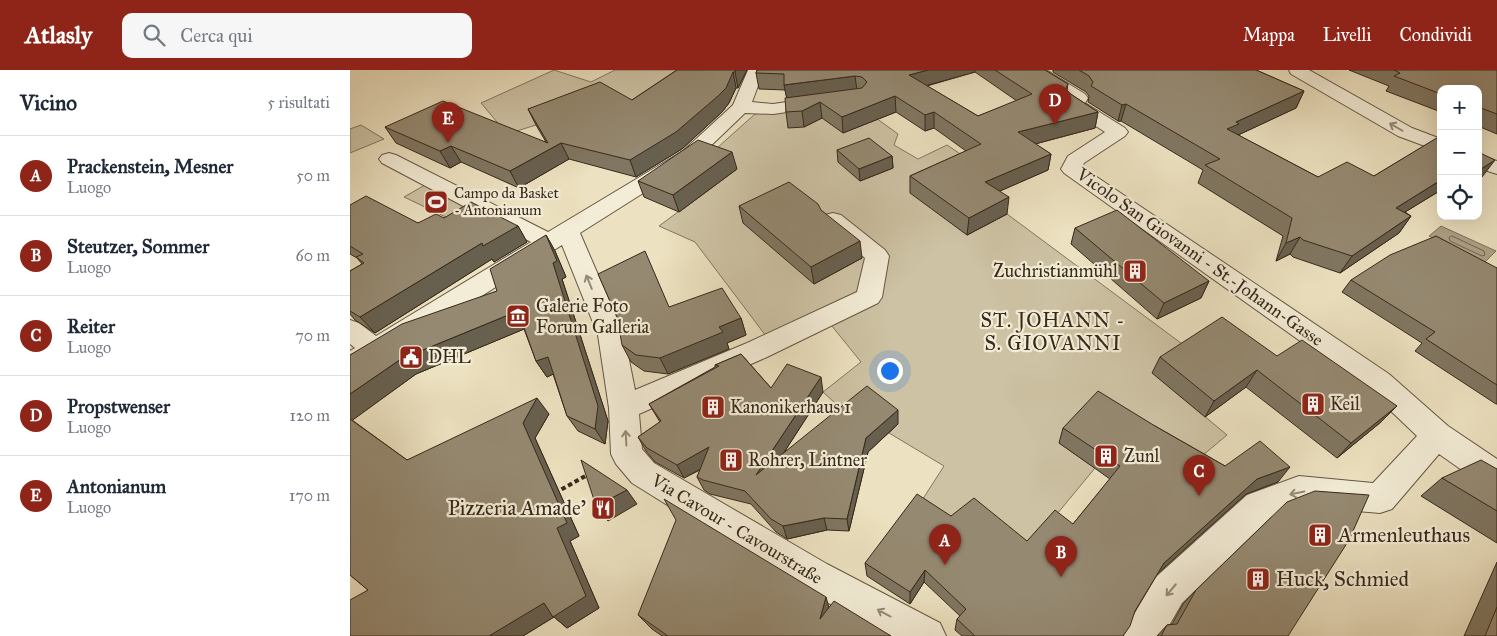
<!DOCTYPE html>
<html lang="it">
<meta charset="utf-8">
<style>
body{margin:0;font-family:"IM FELL Great Primer",serif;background:#f6f6f7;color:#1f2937}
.controls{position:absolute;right:15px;top:15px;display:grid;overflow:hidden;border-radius:10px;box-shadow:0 5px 20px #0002}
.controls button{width:45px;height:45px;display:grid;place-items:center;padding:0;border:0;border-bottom:1px solid #e0e1e3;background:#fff;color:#1f2937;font:25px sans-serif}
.you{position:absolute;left:539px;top:300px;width:18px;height:18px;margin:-12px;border:4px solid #fff;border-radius:50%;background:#1a73e8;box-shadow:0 0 0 8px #1a73e833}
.badge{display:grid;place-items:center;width:32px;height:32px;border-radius:50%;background:#8f2418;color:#fff;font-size:16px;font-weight:700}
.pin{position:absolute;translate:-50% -41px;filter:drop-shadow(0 1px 2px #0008)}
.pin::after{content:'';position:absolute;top:26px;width:18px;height:15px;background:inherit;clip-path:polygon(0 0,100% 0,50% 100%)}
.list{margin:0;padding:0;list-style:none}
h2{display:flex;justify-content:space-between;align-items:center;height:65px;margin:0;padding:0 20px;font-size:21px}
h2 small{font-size:16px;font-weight:400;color:#747a83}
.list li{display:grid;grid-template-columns:32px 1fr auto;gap:15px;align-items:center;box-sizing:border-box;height:80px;padding:0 20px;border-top:1px solid #e0e1e3}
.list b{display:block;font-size:19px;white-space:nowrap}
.list p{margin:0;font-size:16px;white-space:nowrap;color:#747a83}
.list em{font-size:16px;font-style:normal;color:#747a83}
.icon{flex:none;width:28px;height:28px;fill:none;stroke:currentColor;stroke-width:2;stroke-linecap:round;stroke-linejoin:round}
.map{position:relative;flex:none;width:1147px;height:566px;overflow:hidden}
header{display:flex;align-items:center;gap:30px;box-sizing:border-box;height:70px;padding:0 25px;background:#8f2418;color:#fff}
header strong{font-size:24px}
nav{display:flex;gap:28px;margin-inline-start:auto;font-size:18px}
.search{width:350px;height:45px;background:#f6f6f7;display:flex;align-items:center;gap:12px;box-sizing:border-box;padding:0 18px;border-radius:10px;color:#747a83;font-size:19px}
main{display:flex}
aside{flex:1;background:#fff}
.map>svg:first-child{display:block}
.green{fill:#cdc2a4;stroke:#827660}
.water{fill:#aea288;stroke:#7e725c}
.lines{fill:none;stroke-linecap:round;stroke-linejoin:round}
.shore{stroke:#726652;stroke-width:1}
.minor-casing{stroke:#645744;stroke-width:2}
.path{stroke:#37291b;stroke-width:4;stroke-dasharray:4.5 3;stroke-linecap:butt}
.minor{fill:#f3ecd6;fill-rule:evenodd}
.wall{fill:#807661;stroke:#37291b;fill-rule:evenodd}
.shaded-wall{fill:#68604f;stroke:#37291b}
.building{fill:#958971;stroke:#37291b}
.oneway{stroke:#958a78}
.labels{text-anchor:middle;stroke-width:4.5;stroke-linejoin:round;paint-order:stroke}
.far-poi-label{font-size:15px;fill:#37291b;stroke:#f3ecd6;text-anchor:start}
.street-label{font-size:18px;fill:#37291b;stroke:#f3ecd6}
.poi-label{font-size:18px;fill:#37291b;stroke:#f3ecd6;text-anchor:start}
.quarter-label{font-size:20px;letter-spacing:1px;fill:#37291b;stroke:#f3ecd6}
.near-poi-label{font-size:21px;fill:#37291b;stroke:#f3ecd6;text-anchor:start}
</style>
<header>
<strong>Atlasly</strong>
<div class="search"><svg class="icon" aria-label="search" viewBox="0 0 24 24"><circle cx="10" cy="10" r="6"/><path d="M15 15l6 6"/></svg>Cerca qui</div>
<nav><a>Mappa</a><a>Livelli</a><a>Condividi</a></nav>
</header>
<main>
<aside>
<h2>Vicino<small>5 risultati</small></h2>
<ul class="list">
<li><span class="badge">A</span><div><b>Prackenstein, Mesner</b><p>Luogo</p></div><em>50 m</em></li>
<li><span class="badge">B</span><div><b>Steutzer, Sommer</b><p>Luogo</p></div><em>60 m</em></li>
<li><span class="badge">C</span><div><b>Reiter</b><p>Luogo</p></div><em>70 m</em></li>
<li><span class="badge">D</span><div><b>Propstwenser</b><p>Luogo</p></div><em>120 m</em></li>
<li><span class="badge">E</span><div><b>Antonianum</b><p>Luogo</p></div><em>170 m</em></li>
</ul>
</aside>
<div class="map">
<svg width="1147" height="566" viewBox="0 0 1147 566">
<rect width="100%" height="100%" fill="#ece1c0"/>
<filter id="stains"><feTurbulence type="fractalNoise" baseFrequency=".004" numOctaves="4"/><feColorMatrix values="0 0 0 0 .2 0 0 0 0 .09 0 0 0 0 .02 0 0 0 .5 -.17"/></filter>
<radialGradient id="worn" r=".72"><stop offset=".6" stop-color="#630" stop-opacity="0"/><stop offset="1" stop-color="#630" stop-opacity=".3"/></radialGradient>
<path class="green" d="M204,0L241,12L265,0H331L295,41L186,55L157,64L131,33Z
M504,32L548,64L544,75L568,89L597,75L652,112L617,165L657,144L839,279L803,303L877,365L840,396L709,373L745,398L674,484L600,460L567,438L594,396L539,363L548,354L499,346L473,322L511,292L473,245L419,270L345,172L309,156L386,99L358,86L405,44Z
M11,55L34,69L0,83V59Z
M75,115L119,136L98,148L54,127Z"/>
<path class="water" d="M1091,156L1146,181L1134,193L1079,166Z"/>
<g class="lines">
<path class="shore" d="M1102,166L1134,181L1135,185L1132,186L1100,171L1099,168Z"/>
<g class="minor-casing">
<path id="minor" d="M398,0H414L402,32L423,34L472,27L478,28L481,32L478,36L472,37L423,44L395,43L347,89L230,163L274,265L285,320L397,273L507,222L515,188L475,155L472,150L475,145L483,143L491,145L535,180L539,186L532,227L528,233L417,287L289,344L292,379L304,393L477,494L590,553L596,566H539L451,518L282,413L266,394L261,384L259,338L248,265L212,175L10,303L0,306V281L5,278L0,274V250L9,253L26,266L181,172L32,93L29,89L32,85L39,83L46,85L198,162L333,81L383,35Z
M678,0H696L735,24L738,28L735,33L775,58L778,62L775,66L734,93L732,97L1039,304L1098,356L1147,389V421L1136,417L1089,384L1042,439L1030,443L949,436L921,447L832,533L813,566H773L779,553L806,507L897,425L949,406L1023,413L1067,366L1019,320L714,103L711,99L718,86L755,62L718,38L715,34L718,29L680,5Z
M939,0H959L1062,58L1091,69V82L1048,66L941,4Z
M1128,85L1147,91V104L1128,98Z"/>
</g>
<path class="path" d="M205,423L239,404"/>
<use href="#minor" class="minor"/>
</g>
<path class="wall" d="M327,0H397L388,18H386L379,33L372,42L332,79L286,107L219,89L169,118L111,92L100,98L46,73L35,57L196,72L186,55L178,39L282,30Z
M407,0H695L718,14L717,20L719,23L748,42L745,58L685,74L701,84L698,100L650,121L657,144L617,165L560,123V106L616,81L584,58L575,61L546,42L493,63L472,48L454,57L438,58L436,42L437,28L435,20L409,19L406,3ZM625,2L667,31L628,46L577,16Z
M703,0H906L954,21L946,38L888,65L968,107L1024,106L1091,66V120L1055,142L1061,146L1049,163L990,203L943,187L940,184L926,191L933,166L848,113L853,100L771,51H768L738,32L739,26L736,22L703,2Z
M999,0H1147V64L1128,56V19H1091V42L1036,21L1039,16Z
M487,80L542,86L543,98L510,111L488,92Z
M387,99L329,142L294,127L288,111Z
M0,135L68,153L94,148L168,156L177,172L144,192L142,189L25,263L5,250L0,244V201L12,194L7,188L0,184Z
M389,136L471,140L512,188L464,214L393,153Z
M725,158L859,211L851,228L807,249L721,174Z
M196,165L205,181L216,207L212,209L258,351L255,374L228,361L217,346L203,304L197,307L186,291L174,259L66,304L2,350L57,390L199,344L185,368L229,466L220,471L249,538L217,558L204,547L173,566H0L18,520L0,505V285L147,221Z
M1147,198V334H1146L1065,281L1072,273L992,222L1001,210Z
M319,237L391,248L396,265L377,273L379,279L318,304L294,301L281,292L272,275Z
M391,284L421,318L473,322L435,381L548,354L518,382L499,461L477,460L437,469L426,462L401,434L360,424L354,420L347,407L350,400L334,408L305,392L296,381L288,367L310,352L299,334L365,297V295Z
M927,286L1047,336L1031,352L987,388L896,317L855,347L802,303L810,287Z
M805,356L875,396L928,412L896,424L808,503L785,541L773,566H612L605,560L607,549L610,546L574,512L560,534L517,506L515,493L601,446L677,471L723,454L760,409L709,373L713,358Z
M1147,399V473L1071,426L1092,408Z
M1147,492V566H1114Z
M846,520L938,566H807L817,555L822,554L833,534Z
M479,537L541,566H312L302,559L288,545Z"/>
<path class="shaded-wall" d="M386,0H397L388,18L385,2Z
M578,0H625V2L560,20L559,5Z
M383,2L386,18L379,33L372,42L332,79L286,107L280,90Z
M505,6L507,21L437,30L434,15Z
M954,21L946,38L884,67L877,59L886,52Z
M545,26L546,42L493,63L492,47Z
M470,32L472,48L454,57L452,41Z
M776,34L771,51H768L772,35Z
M584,42V58L575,61V45Z
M748,42L745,58L666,79L668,62Z
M211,73L219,89L169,118L160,101Z
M101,76L111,92L100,98L90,81Z
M382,82L387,99L329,142L323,125Z
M701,84L698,100L634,128L635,112Z
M542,86L543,98L510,111L509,99Z
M1145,90L1132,107L1128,109V101Z
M1091,110V120L1034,155L1046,138Z
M659,127L657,144L617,165L619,148Z
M1061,146L1049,163L990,203L1002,186Z
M168,156L177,172L144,192L142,189L25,263L10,247L132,173Z
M196,165L205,181L216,207L212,209L258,351L255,374L245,359Z
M950,167L940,184L926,191L936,173Z
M510,171L512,188L464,214L461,197Z
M859,211L851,228L807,249L814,233Z
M168,241L179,257L66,304L0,352V324L51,289Z
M391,248L396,265L377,273L379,279L318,304L310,288L369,257Z
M198,287L208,302L197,307L186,291Z
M907,300L896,317L855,347L864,331Z
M471,307L473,322L411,418L406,405Z
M187,328L199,344L185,368L229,466L220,471L249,538L217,558L204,547L173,566H139L207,458L173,353Z
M1047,336L1031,352L987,388L1001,373Z
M548,340V354L518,382L499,461L497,449L516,368Z
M359,377L365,391L334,408L327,395Z
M940,397L928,412L896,424L805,506L814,493L907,409Z
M277,420L287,434L258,451L246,436Z
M474,448L477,460L437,469L433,456Z
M575,500L574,512L560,534V522Z
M476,527L480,541L470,549Z"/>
<path class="building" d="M327,0H386L385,2H383L376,18L368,26L326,62L280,90L211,73L160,101L101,76L90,81L35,57L93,31L198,73L178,39L250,12L282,30Z
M407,0H578L559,5L628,46L682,24L645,0H695L718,14L716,18L719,23L748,42L668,62L701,84L635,112L659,127L619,148L560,106L631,74L584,42L575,45L545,26L492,47L470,32L452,41L436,42L435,28L512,18L517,12L512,7L505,6L434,15V4L406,3Z
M729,0H906L954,21L886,52L889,54L877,59L968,107L997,92L1024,106L1090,66L1091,110L1046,138L1061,146L1002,186L953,170L950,167L936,173L942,148L855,95L870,89L776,34L772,35L741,16L743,12L739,6Z
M1044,0H1147V44L1128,37V19H1091V24L1044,6L1050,3Z
M519,68L542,86L509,99L487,80Z
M348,70L382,82L323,125L288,111Z
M1128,82L1145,90L1128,101Z
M439,112L468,134L471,140L510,171L461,197L389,136Z
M16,126L68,153L86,144L94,148L121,132L168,156L133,176L132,173L10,247L0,241V201L14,193L6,187L13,184L0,176V135Z
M767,140L859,211L814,233L725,158Z
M196,165L207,191L203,193L248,336L245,359L217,346L198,287L186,291L168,241L51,289L0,324V285L52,254L147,221L140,199Z
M1086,166L1147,198V315L1076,269L1085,262L1001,210L1040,185Z
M295,181L319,237L372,218L391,248L369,257L373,262L310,288L286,285L272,275L267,247L248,204Z
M872,247L927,286L952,270L1047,336L1001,373L907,300L864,331L810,287Z
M391,284L421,318L437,294L471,307L406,405L517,316L548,340L516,368L497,449L474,448L433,456L421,449L395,421L353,410L347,407L359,377L327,395L297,378L288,367L311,351L299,334L369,296L365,295Z
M748,321L805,356L875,396L910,371L940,397L907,409L814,493L785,541L780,556L773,566H625L607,549L616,539L575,500L560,522L515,493L567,424L601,446L624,428L677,471L705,440L723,454L770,396L713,358Z
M187,328L173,353L217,453L207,458L236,526L203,547L194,533L139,566H0V530L18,520L0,505V349L57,390Z
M231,390L277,420L246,436Z
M1131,390L1147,399V441L1092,408Z
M965,421L1019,425L999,470L938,566H811L817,555L827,554L846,520L937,432Z
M314,429L476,527L470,549L484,531L541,566H318L288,545L326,450Z
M1147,537V566H1135Z"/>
<defs><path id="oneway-shaft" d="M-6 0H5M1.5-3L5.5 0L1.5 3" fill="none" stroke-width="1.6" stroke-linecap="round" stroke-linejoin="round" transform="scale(1.25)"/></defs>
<g class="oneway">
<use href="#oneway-shaft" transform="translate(1046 57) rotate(-150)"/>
<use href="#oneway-shaft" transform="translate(239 212) rotate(-112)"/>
<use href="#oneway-shaft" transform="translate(276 368) rotate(-93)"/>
<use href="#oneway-shaft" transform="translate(947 423) rotate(168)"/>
<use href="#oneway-shaft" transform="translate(821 520) rotate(130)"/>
<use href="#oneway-shaft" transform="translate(534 543) rotate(-152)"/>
</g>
<defs>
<g id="stadium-square" transform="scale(1.25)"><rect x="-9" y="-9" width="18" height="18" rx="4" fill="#8f2418" stroke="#f3ecd6"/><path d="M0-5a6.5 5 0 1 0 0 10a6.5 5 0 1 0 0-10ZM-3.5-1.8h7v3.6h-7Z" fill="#fff"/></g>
<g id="building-square" transform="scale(1.25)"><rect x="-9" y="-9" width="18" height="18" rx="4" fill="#8f2418" stroke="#f3ecd6"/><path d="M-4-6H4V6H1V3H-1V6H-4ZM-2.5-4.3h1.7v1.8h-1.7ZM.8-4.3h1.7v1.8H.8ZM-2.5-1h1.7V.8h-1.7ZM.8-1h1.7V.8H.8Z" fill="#fff"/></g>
<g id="museum-square" transform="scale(1.25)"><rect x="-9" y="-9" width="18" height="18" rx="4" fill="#8f2418" stroke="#f3ecd6"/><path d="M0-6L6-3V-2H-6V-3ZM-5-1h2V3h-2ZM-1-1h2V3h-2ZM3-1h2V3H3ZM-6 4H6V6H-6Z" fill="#fff"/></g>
<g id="civic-square" transform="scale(1.25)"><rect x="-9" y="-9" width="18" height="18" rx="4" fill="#8f2418" stroke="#f3ecd6"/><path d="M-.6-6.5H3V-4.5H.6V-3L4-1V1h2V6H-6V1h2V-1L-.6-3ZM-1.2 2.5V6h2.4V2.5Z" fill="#fff"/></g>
<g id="restaurant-square" transform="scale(1.25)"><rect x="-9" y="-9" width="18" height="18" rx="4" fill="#8f2418" stroke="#f3ecd6"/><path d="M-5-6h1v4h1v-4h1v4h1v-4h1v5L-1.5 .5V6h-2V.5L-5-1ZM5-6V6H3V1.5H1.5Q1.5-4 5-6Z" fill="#fff"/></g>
</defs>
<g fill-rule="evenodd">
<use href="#stadium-square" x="86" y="132"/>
<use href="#building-square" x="785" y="201"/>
<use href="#museum-square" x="168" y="246"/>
<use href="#civic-square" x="61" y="287"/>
<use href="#building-square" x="963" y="334"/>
<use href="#building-square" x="363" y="337"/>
<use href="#building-square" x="756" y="386"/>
<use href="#building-square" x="381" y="390"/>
<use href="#restaurant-square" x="253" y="438"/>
<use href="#building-square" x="970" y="465"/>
<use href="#building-square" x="908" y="509"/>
</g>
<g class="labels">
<g class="far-poi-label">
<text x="104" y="128">Campo da Basket<tspan x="104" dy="17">- Antonianum</tspan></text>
</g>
<g class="street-label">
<text transform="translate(850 187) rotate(35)" y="6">Vicolo San Giovanni - St.-Johann-Gasse</text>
<text transform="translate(387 459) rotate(31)" y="6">Via Cavour - Cavourstraße</text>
</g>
<g class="poi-label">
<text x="768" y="207" text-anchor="end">Zuchristianmühl</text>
<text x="186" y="242">Galerie Foto<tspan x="186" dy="21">Forum Galleria</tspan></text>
<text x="78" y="293">DHL</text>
<text x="980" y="340">Keil</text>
<text x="380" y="343">Kanonikerhaus 1</text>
<text x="774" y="392">Zunl</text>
<text x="398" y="396">Rohrer, Lintner</text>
</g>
<g class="quarter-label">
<text x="703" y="257">ST. JOHANN -<tspan x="703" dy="23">S. GIOVANNI</tspan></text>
</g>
<g class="near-poi-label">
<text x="236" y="445" text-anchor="end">Pizzeria Amade'</text>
<text x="988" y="472">Armenleuthaus</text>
<text x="926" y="516">Huck, Schmied</text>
</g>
</g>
<rect width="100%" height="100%" filter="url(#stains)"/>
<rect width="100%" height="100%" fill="url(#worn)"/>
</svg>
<div class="controls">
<button>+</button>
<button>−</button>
<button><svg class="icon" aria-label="locate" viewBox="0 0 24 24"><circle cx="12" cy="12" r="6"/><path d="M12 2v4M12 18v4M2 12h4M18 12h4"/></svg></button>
</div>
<div class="you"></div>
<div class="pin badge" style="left:595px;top:495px">A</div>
<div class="pin badge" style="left:711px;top:507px">B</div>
<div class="pin badge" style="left:849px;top:426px">C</div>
<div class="pin badge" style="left:705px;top:55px">D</div>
<div class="pin badge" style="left:98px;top:73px">E</div>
</div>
</main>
